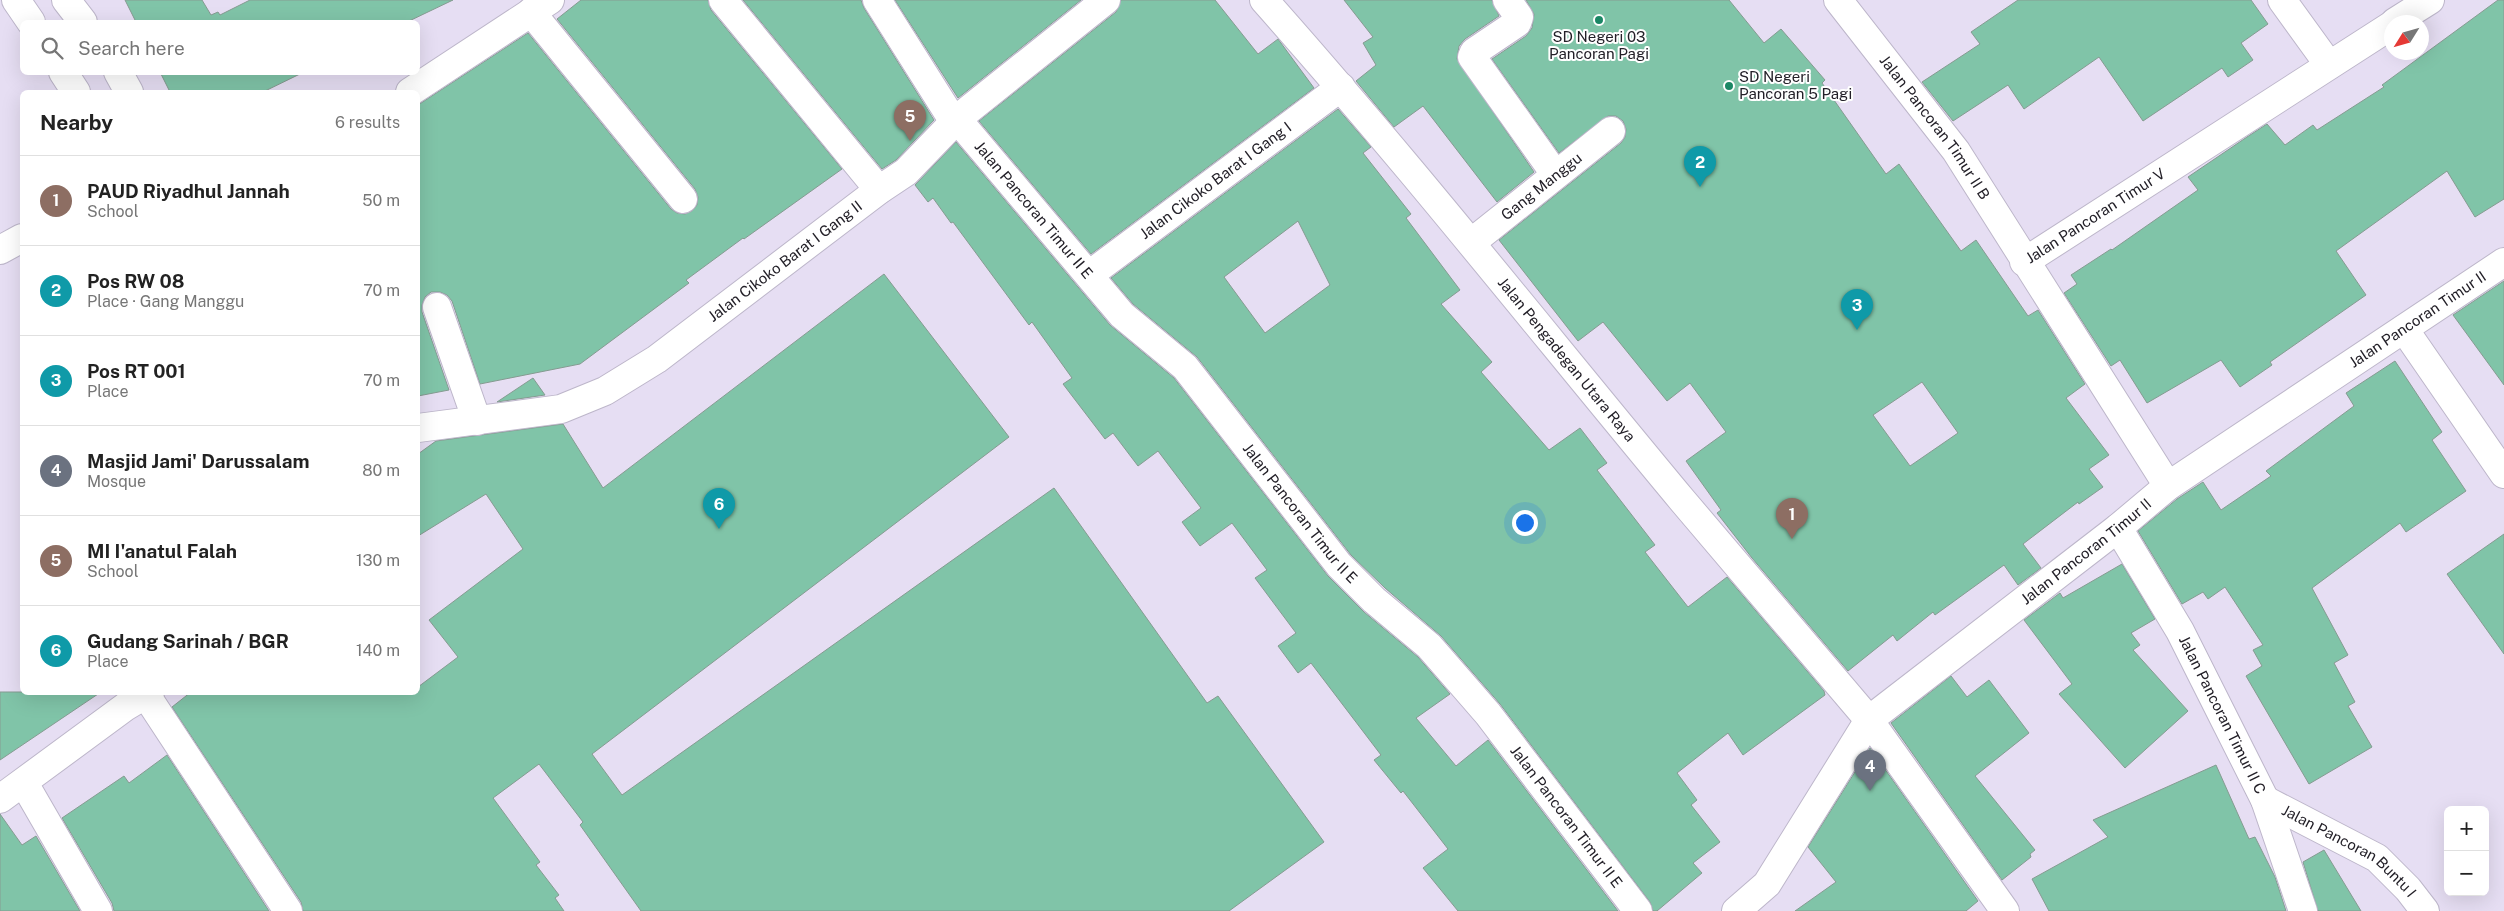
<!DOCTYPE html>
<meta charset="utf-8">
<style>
body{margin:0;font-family:"Public Sans",sans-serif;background:#f2f2f2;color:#222}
.controls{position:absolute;right:15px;bottom:15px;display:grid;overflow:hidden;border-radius:8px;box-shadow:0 5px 20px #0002}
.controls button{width:45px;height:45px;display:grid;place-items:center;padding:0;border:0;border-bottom:1px solid #e0e0e0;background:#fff;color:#222;font:25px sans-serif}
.compass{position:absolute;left:2384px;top:15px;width:45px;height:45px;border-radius:50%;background:#fff;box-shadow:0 5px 20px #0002;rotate:233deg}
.you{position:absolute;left:1524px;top:522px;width:18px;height:18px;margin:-12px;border:4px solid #fff;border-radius:50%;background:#1a73e8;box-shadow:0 0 0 8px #1a73e833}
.badge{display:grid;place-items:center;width:32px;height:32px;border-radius:50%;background:#0f766e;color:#fff;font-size:16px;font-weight:700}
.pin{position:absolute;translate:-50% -41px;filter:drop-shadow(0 1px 2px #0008)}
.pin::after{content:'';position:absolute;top:26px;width:18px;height:15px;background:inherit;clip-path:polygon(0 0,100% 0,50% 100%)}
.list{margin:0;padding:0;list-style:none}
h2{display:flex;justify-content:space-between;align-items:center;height:65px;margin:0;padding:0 20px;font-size:21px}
h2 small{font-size:16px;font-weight:400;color:#767676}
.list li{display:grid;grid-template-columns:32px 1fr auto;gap:15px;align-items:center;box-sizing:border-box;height:90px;padding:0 20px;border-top:1px solid #e0e0e0}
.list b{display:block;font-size:19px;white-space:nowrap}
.list p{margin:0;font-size:16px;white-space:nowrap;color:#767676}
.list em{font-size:16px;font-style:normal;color:#767676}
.icon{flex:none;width:28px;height:28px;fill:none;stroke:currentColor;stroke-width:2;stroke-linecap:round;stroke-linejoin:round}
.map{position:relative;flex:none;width:2504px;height:911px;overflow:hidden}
.search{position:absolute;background:#fff;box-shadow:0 5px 20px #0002;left:20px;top:20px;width:400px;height:55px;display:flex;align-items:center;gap:12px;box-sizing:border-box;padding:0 18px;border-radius:8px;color:#767676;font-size:19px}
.panel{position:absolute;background:#fff;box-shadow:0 5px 20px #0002;left:20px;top:90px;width:400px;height:605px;border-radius:8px}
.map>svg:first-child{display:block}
.building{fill:#80c4a8;stroke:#859b91;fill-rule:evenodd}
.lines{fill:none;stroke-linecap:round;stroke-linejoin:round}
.minor-casing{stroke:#bdb6ca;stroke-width:30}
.tertiary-casing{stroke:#bdb6ca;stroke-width:30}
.minor{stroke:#fff;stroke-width:28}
.tertiary{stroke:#fff;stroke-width:28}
.poi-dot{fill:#1b8765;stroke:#fff;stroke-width:2}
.labels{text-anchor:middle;stroke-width:4;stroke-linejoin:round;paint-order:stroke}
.poi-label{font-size:15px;fill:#232028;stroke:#fff}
.street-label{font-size:15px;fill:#232028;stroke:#fff}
</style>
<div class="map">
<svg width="2504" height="911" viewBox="0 0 2504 911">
<rect width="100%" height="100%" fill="#e6def3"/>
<path class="building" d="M125,0H202L211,15L218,12L220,15L250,0H453L407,22H136Z
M581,0H708L711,10L842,169L744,239L743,238L686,280L689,283L580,364L480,384L452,301L447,295L440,292H431L425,297L422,305V312L449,390L418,396V105L528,33L671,209L677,213L685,214L692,211L697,205L698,197L695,189L557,19Z
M743,0H861L864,8L934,120L896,160L882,169Z
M895,0H1081L958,98Z
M1121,0H1215L1258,54L1278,39L1314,88L1091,254L979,121L1116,12Z
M1344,0H1492L1499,16L1465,39L1459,46L1457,59L1534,172L1497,202L1423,106L1394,127L1356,81L1376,65L1363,43L1373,37Z
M1526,0H1729L1764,43L1781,29L1825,80L1822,83L1886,174L1899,164L1961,251L1976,240L2028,316L2038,310L2085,384L2066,398L2109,455L2089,469L2103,487L2079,504L2078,502L2023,544L2041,568L2018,585L2004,565L1935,615L1933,612L1897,641L1893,635L1848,671L1752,558L1717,513L1721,510L1686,461L1726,432L1690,383L1667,401L1603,322L1578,341L1499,240L1621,143L1625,137L1626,129L1623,121L1616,116H1608L1559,153L1492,59L1526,36L1532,28L1534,14ZM1922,382L1958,433L1910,466L1873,415Z
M2018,0H2251L2268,24L2241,43L2253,60L2228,77L2222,68L2143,121L2099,57L2024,109L2008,85L1953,121L1922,82L1980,44L1971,32Z
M2498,0H2504V199L2475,217L2447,171L2336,251L2366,295L2270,362L2272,365L2240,387L2221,360L2147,403L2120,360L2111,366L2064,293L2077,284L2071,275L2111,249L2112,250L2198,190L2188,177L2247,137L2267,124L2285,145L2313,125L2317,130L2384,87L2382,85Z
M160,72H304L263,92H170Z
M1338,109L1371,147L1363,153L1411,214L1406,218L1460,290L1441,304L1492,362L1481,372L1549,450L1580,428L1607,463L1597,470L1655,545L1645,552L1688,607L1727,577L1824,691L1825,695L1743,755L1728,733L1677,773L1697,800L1691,805L1720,842L1693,863L1702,873L1657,911H1653L1650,902L1500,704L1441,636L1385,588L1351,555L1197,357L1133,304L1111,278ZM1298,221L1330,285L1265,333L1224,277Z
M956,142L1110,325L1174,378L1328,576L1364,612L1418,657L1450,694L1416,718L1456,766L1488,740L1618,911H1458L1423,868L1448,849L1403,791L1401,793L1374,760L1381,755L1311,663L1298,673L1278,646L1296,633L1255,578L1267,570L1232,523L1200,546L1182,522L1201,508L1158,451L1138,466L1113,433L1105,439L1063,384L1072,378L1032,322L1029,325L953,222L951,223L933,198L928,202L915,185Z
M884,274L1009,437L592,754L622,795L1054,488L1207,703L1218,696L1324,842L1229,911H641L580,825L583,822L539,764L493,798L540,862L536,865L559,895L555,898L564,911H303L301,902L172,707L191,692H418V687L458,657L429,620L523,549L486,494L418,536V454L436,441L563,424L603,488Z
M2504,281V385L2453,315Z
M2395,361L2442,432L2432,440L2466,491L2406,532L2400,523L2312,588L2348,655L2334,663L2355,702L2348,706L2372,747L2309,784L2246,676L2262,666L2253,650L2263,645L2225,587L2208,599L2203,592L2182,604L2138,531L2177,499L2203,482L2221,510L2271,476L2266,471L2354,406L2346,393Z
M533,378L545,395L497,402Z
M2504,534V654L2447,574Z
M2122,564L2155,619L2131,633L2140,645L2133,650L2188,711L2125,768L2059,694L2072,684L2024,620L2060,593L2063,598Z
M1951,676L1967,697L1989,680L2029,733L1975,776L2035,850L2030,854L2031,857L2002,880L1891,723Z
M0,692H101L0,760Z
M1870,748L1978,901L1966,911H1795L1836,882L1808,847Z
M167,755L269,911H114L112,903L62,818L124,776L129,783Z
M2216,765L2249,839L2255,837L2275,877L2286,911H2049L2032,879L2108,837L2093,820Z
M0,814L22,845L36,836L80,911H0Z
M2324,850L2361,911H2318L2303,862Z"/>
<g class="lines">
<g class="minor-casing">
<g id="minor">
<path d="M16,0L31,22"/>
<path d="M66,0L83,22"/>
<path d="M723,0L879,190"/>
<path d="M877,0L954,122"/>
<path d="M1507,0L1519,17L1517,23L1474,52L1472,57L1555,174"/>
<path id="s1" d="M1838,0L1956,151L2168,486"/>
<path d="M2282,0L2329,65"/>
<path d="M531,12L683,199"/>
<path d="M2395,22L2430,0"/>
<path d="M63,72L76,92"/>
<path d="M118,72L129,92"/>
<path d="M410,92L550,0"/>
<path id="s2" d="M957,119L1122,315L1185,367L1339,565L1374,600L1429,646L1488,714L1638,911"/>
<path id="s3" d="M1472,242L1611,131"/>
<path d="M0,250L22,238"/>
<path id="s4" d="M2024,262L2392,25"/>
<path id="s5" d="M1089,275L1341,87"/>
<path d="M437,307L477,421"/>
<path d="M2404,329L2504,474"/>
<path id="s6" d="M418,428L561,409L605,391L657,359L879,190L906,172L957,119L1106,0"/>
<path id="s7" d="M2118,528L2180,631L2265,800L2303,911"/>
<path d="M146,695L288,911"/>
<path d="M1869,720L2005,911"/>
<path d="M24,783L98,911"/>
<path d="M0,799L125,707L150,692"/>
<path id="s8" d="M2265,800L2377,858L2408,889L2425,911"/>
</g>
</g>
<g class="tertiary-casing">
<g id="tertiary">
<path id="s9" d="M1264,0C1409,163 1543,333 1682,500C1744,574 1807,647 1869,720"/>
<path id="s10" d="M1736,911L1767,884L1869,720L2118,528L2168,486L2504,262"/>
</g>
</g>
<use href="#minor" class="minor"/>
<use href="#tertiary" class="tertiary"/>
</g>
<g class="poi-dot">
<circle cx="1599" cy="20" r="5"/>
<circle cx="1729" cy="86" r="5"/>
</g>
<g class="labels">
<g class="poi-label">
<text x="1599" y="42">SD Negeri 03<tspan x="1599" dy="17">Pancoran Pagi</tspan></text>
<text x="1739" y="82" text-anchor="start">SD Negeri<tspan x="1739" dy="17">Pancoran 5 Pagi</tspan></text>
</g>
<g class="street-label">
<text dy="5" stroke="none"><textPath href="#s1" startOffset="160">Jalan Pancoran Timur II B</textPath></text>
<text dy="5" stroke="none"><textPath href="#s5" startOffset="158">Jalan Cikoko Barat I Gang I</textPath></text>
<text dy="5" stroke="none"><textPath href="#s3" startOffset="89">Gang Manggu</textPath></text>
<text dy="5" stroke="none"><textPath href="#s2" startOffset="119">Jalan Pancoran Timur II E</textPath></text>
<text dy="5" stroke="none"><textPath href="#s4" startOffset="85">Jalan Pancoran Timur V</textPath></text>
<text dy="5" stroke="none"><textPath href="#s6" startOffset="414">Jalan Cikoko Barat I Gang II</textPath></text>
<text dy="5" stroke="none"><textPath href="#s10" startOffset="914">Jalan Pancoran Timur II</textPath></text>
<text dy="5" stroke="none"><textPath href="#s9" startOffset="470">Jalan Pengadegan Utara Raya</textPath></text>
<text dy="5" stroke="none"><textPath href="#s2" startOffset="524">Jalan Pancoran Timur II E</textPath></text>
<text dy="5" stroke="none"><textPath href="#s10" startOffset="509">Jalan Pancoran Timur II</textPath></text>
<text dy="5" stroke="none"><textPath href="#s7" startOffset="214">Jalan Pancoran Timur II C</textPath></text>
<text dy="5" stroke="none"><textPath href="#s2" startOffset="929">Jalan Pancoran Timur II E</textPath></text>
<text dy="5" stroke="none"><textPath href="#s8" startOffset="99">Jalan Pancoran Buntu I</textPath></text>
</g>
</g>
</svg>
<div class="controls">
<button>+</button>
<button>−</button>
</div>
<svg class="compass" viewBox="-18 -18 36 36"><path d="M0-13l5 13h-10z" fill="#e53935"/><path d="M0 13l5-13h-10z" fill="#767676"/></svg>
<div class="you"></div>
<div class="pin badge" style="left:1792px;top:539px;background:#8d6e63">1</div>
<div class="pin badge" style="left:1700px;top:187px;background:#0f9aa8">2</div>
<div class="pin badge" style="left:1857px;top:330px;background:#0f9aa8">3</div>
<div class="pin badge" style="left:1870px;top:791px;background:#6b7280">4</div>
<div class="pin badge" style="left:910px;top:141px;background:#8d6e63">5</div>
<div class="pin badge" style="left:719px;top:529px;background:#0f9aa8">6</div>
<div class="search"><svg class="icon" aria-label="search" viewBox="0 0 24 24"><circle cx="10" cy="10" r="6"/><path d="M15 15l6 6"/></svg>Search here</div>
<section class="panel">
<h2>Nearby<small>6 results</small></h2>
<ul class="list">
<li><span class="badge" style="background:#8d6e63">1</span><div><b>PAUD Riyadhul Jannah</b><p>School</p></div><em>50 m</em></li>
<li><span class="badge" style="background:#0f9aa8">2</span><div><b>Pos RW 08</b><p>Place · Gang Manggu</p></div><em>70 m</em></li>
<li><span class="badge" style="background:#0f9aa8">3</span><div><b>Pos RT 001</b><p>Place</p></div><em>70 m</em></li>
<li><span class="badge" style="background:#6b7280">4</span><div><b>Masjid Jami' Darussalam</b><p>Mosque</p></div><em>80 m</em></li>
<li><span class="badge" style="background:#8d6e63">5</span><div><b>MI I'anatul Falah</b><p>School</p></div><em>130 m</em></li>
<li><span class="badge" style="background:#0f9aa8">6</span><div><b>Gudang Sarinah / BGR</b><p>Place</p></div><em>140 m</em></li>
</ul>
</section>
</div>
